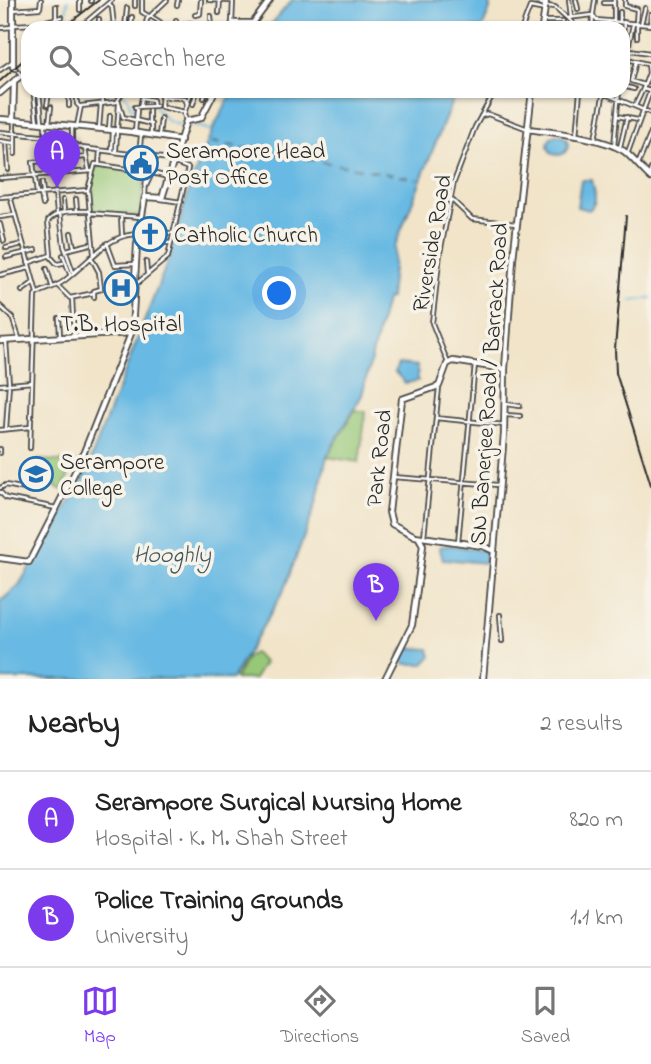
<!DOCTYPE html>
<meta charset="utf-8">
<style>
body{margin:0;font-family:"Indie Flower",sans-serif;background:#f2f2f2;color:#222}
.you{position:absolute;left:280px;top:294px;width:24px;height:24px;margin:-18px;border:5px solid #fff;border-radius:50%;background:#1a73e8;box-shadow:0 0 0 10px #1a73e833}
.badge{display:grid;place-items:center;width:46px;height:46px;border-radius:50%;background:#7c3aed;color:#fff;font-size:23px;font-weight:700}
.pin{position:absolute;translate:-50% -58px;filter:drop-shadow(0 2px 4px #0008)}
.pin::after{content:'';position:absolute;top:37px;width:24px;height:21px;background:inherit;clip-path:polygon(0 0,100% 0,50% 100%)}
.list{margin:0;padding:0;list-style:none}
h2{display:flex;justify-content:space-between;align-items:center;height:91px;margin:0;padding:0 28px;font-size:30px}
h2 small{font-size:23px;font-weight:400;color:#767676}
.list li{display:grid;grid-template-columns:46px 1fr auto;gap:21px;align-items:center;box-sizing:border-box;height:98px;padding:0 28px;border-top:2px solid #e0e0e0}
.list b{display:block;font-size:26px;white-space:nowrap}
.list p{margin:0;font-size:23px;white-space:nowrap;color:#767676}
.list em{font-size:23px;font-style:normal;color:#767676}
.icon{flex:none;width:38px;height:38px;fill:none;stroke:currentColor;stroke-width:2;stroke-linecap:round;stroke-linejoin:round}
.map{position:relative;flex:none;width:651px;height:679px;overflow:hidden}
.search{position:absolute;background:#fff;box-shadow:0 2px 5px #0004;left:21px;right:21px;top:21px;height:77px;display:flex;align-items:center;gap:18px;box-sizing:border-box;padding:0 24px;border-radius:21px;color:#767676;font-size:26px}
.sheet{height:287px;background:#fff}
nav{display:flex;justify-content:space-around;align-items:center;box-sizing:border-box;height:98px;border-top:2px solid #e0e0e0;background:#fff;font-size:19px;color:#767676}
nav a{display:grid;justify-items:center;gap:4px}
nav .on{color:#7c3aed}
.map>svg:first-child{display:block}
.green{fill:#97c878;stroke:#617a52;stroke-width:2}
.water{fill:#68b9e3;stroke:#4a7287;stroke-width:2}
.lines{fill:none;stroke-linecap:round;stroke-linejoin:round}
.stream{stroke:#68b9e3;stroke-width:2}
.ferry{stroke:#3d5662;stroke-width:2;stroke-dasharray:9 7;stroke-linecap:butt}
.street-casing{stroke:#494743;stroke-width:6}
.secondary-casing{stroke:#494743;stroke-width:8}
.street{stroke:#fff;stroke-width:2.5}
.secondary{stroke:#fff;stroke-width:4.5}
.rail{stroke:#2b2b2b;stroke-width:2}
.labels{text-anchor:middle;stroke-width:7;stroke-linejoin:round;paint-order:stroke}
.poi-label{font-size:23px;fill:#2b2b2b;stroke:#f7f3e8;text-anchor:start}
.street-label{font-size:23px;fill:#2b2b2b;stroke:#f7f3e8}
.water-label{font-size:24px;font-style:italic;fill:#3d5662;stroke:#f7f3e8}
</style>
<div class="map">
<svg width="651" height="679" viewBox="0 0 651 679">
<rect width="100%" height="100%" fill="#f7f3e8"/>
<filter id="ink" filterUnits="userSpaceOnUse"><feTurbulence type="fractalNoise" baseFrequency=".0143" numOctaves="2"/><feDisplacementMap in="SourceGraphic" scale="14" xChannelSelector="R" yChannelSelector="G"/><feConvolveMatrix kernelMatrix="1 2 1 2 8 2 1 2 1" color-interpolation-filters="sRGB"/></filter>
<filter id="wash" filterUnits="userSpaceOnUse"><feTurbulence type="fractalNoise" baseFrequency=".00686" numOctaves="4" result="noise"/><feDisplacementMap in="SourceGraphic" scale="28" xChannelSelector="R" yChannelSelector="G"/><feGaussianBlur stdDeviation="1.57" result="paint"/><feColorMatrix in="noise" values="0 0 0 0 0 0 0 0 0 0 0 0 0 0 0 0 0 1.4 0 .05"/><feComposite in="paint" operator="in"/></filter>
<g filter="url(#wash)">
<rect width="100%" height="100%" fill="#f1e4c9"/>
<path class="green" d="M97,165L140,170L144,177L141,216L91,212L89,189Z
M355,410L366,412L359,462L327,457Z
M38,460L75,462L62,490L34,474Z
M254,653L264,663L254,679H235L247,657Z"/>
<path class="water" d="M292,0H490V9L482,28H268Z
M233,91H456L395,246L390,298L386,300L362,395L327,456L316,504L283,592L232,679H0V602L19,585L83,479L170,255L191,183L213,129Z
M548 145a10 10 0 1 1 20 0a10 10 0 1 1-20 0Z
M581,180H592C594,190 599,202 589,210L577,207Z
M398,364L417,366L418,381L405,383L395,372Z
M451,545L485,551V563L443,559L439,547Z
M404,648L429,649L431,657L424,664H405L399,656Z"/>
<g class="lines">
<path class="stream" d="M64,25L68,0
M120,91L129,99L130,107L136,108
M155,107C163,116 170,127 183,124
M187,124L211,130
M632,301L651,298"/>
<path class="ferry" d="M211,142L417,179"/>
</g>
</g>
<g filter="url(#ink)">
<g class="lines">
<g class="street-casing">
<path id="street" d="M80,0V10
M142,0V12L150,17
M209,0L233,1
M533,0L545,5
M569,0L571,17
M576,0L578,9
M625,0V6L637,9L636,23
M91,1V0
M109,3L112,8L114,26
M604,3H614
M177,5L178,0
M56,6V17
M135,6V0
M546,6L555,7L567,18L593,15L596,20L651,25
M13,10L40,8L41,0
M219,13L220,0
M593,14L595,0
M195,15L200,14L201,0
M211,16L212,28
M152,17L160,22V28
M568,18L577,28
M99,19V28
M176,20L177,28
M543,21H563
M614,21V0
M620,21V12
M232,24L233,0
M641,24L645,8
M13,25L35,24L62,17
M177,25L191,23L195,28
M650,25L651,14
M0,28L13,27
M79,28L112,0
M125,28L127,8
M131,28L132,17
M145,28L147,19L167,0
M522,28L530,7L545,10
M592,28L593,17
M608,28V21
M623,36L624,22
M637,37V24
M629,44L633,24
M623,49L650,53
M623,58L651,65
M636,61L631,81L644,85
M648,64L649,73L643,89L650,91
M15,69H16
M0,70L13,61
M19,72L20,73
M623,86L634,89
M77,91V104L80,107
M102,91L103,104
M162,91L161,107L185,112
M180,91L190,95L184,114L186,120
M598,91L651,113
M39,92L42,121
M34,96L37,122
M161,97L185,98L187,104
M204,98L206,91
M119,102L123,117L151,124V134
M193,104L197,91
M47,105L49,92L64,91
M69,106V91
M635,106L643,89
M135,107L156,106
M140,107L142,98L153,100L154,106
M149,110V124
M481,116L488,114L528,129
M617,116L638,120
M45,123L46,160
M49,123L51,107
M72,125V143L82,148L162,158L188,168L168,257L135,285
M77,126L81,106L117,102L123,91
M99,128L101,104
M109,129L110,116
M117,130L119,104
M0,132L72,139
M135,132L137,110
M14,133V120
M15,133V154
M159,136L161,118
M576,137L580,91
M595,139L604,91
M0,141L14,143
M6,142L8,170
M614,147L619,91
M620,147L627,117
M85,149L89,170
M112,150L113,130
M116,151L117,130
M628,152L651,89
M639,162L651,133
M99,164L100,150
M138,170L141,135
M649,176L651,169
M0,178L93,171
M42,183L43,193
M146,186L152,173L168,177
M55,192L57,213
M37,194L33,162L86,157
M41,194L43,205
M10,196L37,293
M0,197L88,190
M76,199L77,210
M161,199L181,202
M451,199L472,219L516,224
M63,200L64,211
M60,213L64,246L73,272
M90,213L94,254
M121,216L122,235
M0,217L14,215
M141,217L90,213L88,190L95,164L140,171L146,177L145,197
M0,224L4,241
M71,233L74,247
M150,242L171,243
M107,243L115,265L134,264
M6,248L23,244
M66,250L90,244
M63,255L70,274
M50,256L57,264L63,263
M6,257L36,250
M91,257L99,272L101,289L94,291V297
M146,262L147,273
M28,263L51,255L48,221C58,209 75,211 90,211
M47,269L52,286
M0,275L29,268
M57,285L70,298L94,293
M22,291L33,283
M72,298L74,337
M0,306L12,317L19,338
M59,318L60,336
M448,363L432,323L440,253L454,182L475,127L495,91
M0,385L32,382
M506,404L520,406
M506,415L520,416
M436,418L505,425
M6,429L9,384L6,341
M0,430L30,427
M30,448L35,295C44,289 55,288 64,281C112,242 107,230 173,233
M0,449V453
M393,477L498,485
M0,488L6,485L25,489
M0,492L6,498L56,508
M424,537L439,387
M458,542L475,364
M500,615L502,641"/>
</g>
<g class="secondary-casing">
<path id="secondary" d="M13,0V67
M231,28L233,23H253L270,0
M542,28L546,0
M28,71L14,81L13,120L132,132L181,140
M0,93L13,82
M0,119L13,120
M528,129C556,133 599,136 624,151C633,158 642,170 651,178
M0,341L131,333
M494,551L483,546L415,536L392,524L389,512L402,399L439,386L447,364L453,361L505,369
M0,558L29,562L80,462L132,331L137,245L145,197L162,198L186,121L201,118L215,91
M385,679L412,625L423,545L419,538
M483,679L504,434L505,369L513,259L532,91"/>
</g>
<use href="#street" class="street"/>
<use href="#secondary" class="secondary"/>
<path class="rail" d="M63,28L99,0
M0,81L28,56
M626,216L615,349L616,373L651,485"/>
</g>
</g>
<defs>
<g id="civic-ring" transform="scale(1.75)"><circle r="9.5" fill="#f7f3e8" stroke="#1f6fb2" stroke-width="1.5"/><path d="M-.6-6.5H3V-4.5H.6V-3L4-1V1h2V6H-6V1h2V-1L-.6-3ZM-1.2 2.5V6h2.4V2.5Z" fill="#1f6fb2"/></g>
<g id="church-ring" transform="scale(1.75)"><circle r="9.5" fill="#f7f3e8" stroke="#1f6fb2" stroke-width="1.5"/><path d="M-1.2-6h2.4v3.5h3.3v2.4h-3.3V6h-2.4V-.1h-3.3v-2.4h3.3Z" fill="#1f6fb2"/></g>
<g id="hospital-ring" transform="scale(1.75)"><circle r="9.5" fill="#f7f3e8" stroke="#1f6fb2" stroke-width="1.5"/><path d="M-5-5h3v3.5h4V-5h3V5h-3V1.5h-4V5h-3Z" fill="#1f6fb2"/></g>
<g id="university-ring" transform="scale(1.75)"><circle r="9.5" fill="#f7f3e8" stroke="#1f6fb2" stroke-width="1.5"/><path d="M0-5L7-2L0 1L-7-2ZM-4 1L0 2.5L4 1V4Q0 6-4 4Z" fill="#1f6fb2"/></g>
</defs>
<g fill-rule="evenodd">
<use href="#civic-ring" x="141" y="163"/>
<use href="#church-ring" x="150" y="234"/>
<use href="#hospital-ring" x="121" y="288"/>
<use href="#university-ring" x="36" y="474"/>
</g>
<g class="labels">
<g class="poi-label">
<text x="166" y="158">Serampore Head<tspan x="166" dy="26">Post Office</tspan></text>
<text x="174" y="242">Catholic Church</text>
<text x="121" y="331" text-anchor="middle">T.B. Hospital</text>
<text x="60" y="469">Serampore<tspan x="60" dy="26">College</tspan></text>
</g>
<g class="street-label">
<text transform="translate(431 243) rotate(-80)" y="8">Riverside Road</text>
<text transform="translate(488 384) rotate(-86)" y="8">SN Banerjee Road / Barrack Road</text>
<text transform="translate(378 458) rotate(-84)" y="8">Park Road</text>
</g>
<g class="water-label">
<text x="172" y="562">Hooghly</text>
</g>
</g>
</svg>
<div class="you"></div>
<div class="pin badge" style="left:57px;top:188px">A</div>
<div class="pin badge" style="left:376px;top:621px">B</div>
<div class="search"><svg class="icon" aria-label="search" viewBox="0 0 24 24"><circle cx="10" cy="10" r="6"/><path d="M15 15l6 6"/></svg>Search here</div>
</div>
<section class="sheet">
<h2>Nearby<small>2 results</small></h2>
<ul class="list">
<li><span class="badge">A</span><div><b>Serampore Surgical Nursing Home</b><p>Hospital · K. M. Shah Street</p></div><em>820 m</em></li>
<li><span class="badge">B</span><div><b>Police Training Grounds</b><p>University</p></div><em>1.1 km</em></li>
</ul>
</section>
<nav>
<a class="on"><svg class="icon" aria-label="map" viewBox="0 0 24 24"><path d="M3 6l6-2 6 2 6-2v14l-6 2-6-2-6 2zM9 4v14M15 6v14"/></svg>Map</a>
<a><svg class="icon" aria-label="directions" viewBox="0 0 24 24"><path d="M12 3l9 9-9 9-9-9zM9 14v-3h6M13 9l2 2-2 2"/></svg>Directions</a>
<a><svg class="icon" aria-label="saved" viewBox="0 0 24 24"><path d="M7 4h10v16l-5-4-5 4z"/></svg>Saved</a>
</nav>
